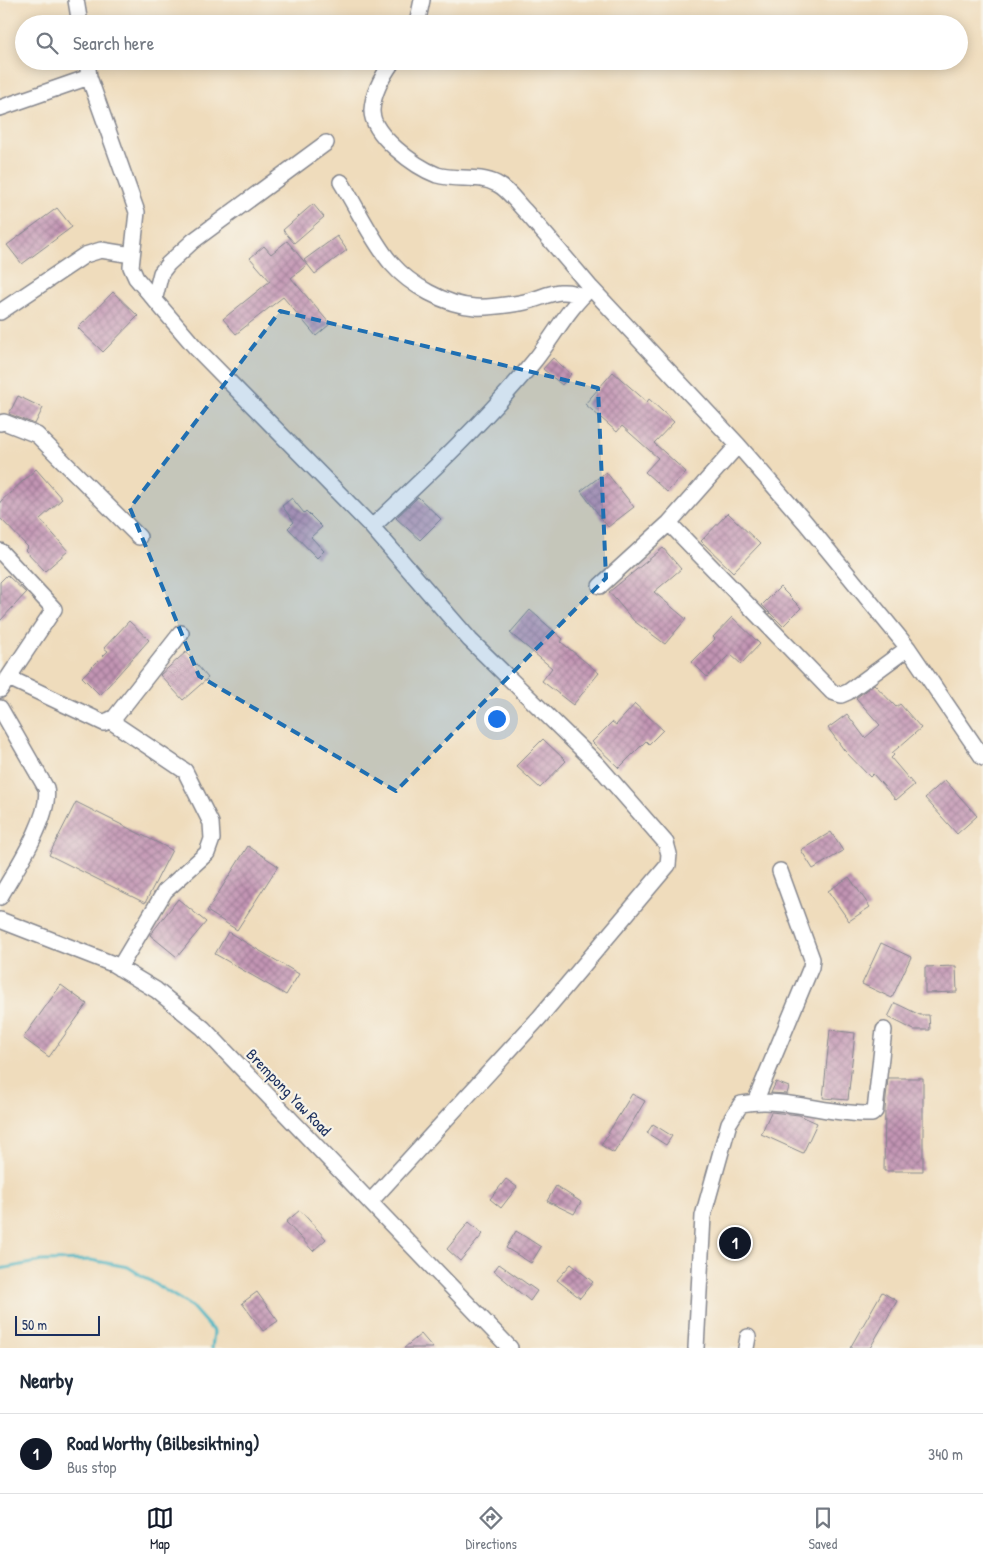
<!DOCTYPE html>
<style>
body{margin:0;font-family:"Patrick Hand",sans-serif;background:#f2f2f3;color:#1f2937}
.scale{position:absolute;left:15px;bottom:12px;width:85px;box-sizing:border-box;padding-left:5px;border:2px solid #1b2f5e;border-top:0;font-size:14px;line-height:18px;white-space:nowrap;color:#1b2f5e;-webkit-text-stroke:4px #f7f3e8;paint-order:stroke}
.you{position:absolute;left:496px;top:718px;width:18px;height:18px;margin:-12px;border:4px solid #fff;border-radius:50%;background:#1a73e8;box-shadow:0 0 0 8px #1a73e833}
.badge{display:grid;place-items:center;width:32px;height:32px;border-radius:50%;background:#111827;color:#fff;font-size:16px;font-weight:700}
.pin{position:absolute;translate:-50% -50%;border:2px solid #fff;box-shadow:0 1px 5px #0006}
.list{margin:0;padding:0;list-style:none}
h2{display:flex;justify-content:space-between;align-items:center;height:65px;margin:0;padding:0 20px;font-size:21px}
h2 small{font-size:16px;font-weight:400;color:#747a83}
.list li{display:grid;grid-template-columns:32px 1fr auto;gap:15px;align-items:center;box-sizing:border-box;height:80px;padding:0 20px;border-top:1px solid #e0e1e3}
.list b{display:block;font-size:19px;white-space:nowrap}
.list p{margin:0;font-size:16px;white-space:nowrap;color:#747a83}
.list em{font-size:16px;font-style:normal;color:#747a83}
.icon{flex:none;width:28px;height:28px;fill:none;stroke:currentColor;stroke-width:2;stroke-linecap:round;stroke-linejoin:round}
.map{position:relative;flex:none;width:983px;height:1348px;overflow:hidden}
.search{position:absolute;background:#fff;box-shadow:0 2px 12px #0003;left:15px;right:15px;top:15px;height:55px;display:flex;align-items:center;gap:12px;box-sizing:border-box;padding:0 18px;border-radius:28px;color:#747a83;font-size:19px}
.sheet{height:145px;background:#fff}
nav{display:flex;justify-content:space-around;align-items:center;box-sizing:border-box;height:70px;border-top:1px solid #e0e1e3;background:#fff;font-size:14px;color:#747a83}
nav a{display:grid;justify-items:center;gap:2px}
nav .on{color:#111827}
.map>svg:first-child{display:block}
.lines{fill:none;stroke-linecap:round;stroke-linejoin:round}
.stream{stroke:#47b4c2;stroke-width:3}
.building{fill:url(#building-cross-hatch)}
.minor-casing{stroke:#85868d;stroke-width:18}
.minor{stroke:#fff;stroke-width:15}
.marked{fill:#1f6fb2;fill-opacity:0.2;stroke:#1f6fb2;stroke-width:4;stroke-dasharray:10 6;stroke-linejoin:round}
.labels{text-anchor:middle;stroke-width:4.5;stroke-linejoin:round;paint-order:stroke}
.street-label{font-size:16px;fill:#1b2f5e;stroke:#f7f3e8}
</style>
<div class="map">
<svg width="983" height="1348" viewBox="0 0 983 1348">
<defs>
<pattern id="building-cross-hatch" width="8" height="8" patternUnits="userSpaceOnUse" patternTransform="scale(1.25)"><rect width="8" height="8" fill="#c294b3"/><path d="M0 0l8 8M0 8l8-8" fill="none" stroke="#9d7995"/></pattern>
</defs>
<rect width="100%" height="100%" fill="#f7f3e8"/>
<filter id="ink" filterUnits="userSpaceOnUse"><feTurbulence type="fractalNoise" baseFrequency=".02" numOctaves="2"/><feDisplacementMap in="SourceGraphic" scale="10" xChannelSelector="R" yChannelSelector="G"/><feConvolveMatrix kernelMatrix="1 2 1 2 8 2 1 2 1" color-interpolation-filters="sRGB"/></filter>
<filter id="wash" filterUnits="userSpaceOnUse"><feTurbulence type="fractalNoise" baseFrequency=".0096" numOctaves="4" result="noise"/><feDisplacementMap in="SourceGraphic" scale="20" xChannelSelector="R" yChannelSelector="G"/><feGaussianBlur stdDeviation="1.12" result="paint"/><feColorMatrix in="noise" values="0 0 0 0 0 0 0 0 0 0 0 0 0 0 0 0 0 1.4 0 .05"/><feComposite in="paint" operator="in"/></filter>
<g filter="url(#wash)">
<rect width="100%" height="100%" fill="#efdcbc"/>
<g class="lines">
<path class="stream" d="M0,1269L42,1261L91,1260L128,1267L192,1307L214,1332L212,1348"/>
</g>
<g id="blocks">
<path class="building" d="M313,204L324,217L294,243L283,230Z
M57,208L72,227L22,264L7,245Z
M337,236L347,250L315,274L304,260Z
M287,241L307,265L291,278L330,324L316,336L283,297L236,334L223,319L270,281L250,258L264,246L271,254Z
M113,292L138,316L103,352L78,328Z
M553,358L571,374L562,385L543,369Z
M613,372L647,402L649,399L674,422L654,443L686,472L667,492L645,472L658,458L622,426L617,432L585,404Z
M18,396L43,408L35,424L9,414Z
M36,469L62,499L40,519L68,551L45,571L25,550L28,547L0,518V502Z
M606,472L634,507L608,527L581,491Z
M418,497L441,519L420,540L396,518Z
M292,498L304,513L306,511L322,527L311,537L324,551L317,558L288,528L294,522L282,506Z
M728,513L760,544L733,572L701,541Z
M663,548L681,569L654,592L686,619L665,644L634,621L609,592Z
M7,575L26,593L0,621V582Z
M780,587L801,608L783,626L762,605Z
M530,610L563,639L561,642L599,673L573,705L542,681L552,668L510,633Z
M732,617L760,644L741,664L730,654L707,677L692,662L715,639L713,637Z
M129,621L149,640L100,695L82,677L108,651L104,648Z
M186,652L208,678L183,700L160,675Z
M874,684L896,707L900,704L921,728L892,753L894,755L891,758L914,785L896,800L873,774L870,777L844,750L828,728L847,714L865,738L880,725L856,698Z
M635,704L663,730L649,744L646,741L619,768L592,742L612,722L616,725Z
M543,739L566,761L540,788L516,766Z
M945,780L977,816L957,834L925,798Z
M76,802L172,850L145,903L49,855Z
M831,832L843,851L813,869L801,850Z
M248,846L278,866L237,930L207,911Z
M849,877L870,907L849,921L828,891Z
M178,899L206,922L177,957L150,935Z
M228,932L299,974L286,995L215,954Z
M881,943L911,957L892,998L862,984Z
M956,966L957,992L925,993V967Z
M61,985L87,1004L49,1057L23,1038Z
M895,1003L920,1015H929L930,1030H914L888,1017Z
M830,1030L855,1033L848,1100L823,1098Z
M888,1078H923V1171H884L885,1109Z
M776,1082L789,1087L787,1094L771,1093Z
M632,1094L645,1101L614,1153L601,1145Z
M771,1112L799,1115L817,1123L803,1153L761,1134Z
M653,1124L672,1136L666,1145L647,1133Z
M506,1179L517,1187L501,1208L490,1199Z
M556,1186L581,1202L574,1214L547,1201Z
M300,1210L326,1239L313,1251L286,1222Z
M469,1222L483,1234L460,1261L447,1249Z
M516,1231L541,1247L531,1263L506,1248Z
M499,1264L537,1291L530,1301L494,1271Z
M571,1264L593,1282L580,1298L557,1280Z
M257,1292L278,1321L263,1331L242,1303Z
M882,1292L897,1301L870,1348H850Z
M421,1334L433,1348H404Z"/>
</g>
</g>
<g filter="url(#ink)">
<use href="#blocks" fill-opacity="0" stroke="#85868d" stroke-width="1"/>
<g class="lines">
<g class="minor-casing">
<path id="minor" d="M76,0L80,24
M417,24L422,0
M87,61L89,77L137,212L131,267L136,278L195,347L372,527
M393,61C383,75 373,93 372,110C371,135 416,167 437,175C457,181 478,174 497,184C508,189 516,202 524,210C547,236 569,262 591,288
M0,108L89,77
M341,182C356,206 373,242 391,263C410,285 445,305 475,307C488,308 507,305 520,303C545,299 556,285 583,296
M155,297L161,273L168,264L193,241L326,143
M0,312L85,255L101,250L132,255
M0,423L4,422L37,435L139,537
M669,523L832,692L841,695L848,692L908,648
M0,551L54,609L0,690
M600,586L669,523L738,445
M9,678L104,723L115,717L181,633
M0,708L46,788C52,816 14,872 0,897
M109,720L185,771L211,823L212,839L207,853L165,891L119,968
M0,920L113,964L156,990L203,1028L510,1348
M755,1102L811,967L812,959L780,871
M370,1202L539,1018L668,865L669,854L666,843L597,764L470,640L372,527C429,474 486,420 535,360C554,336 568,308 591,288L738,445L805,522L908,648L983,758
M696,1348L703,1216L729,1123L741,1104C785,1096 828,1115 872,1114L875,1111L884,1030
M746,1348L748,1337"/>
</g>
<use href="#minor" class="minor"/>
</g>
</g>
<path class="marked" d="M280,311L598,388L606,578L396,791L199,676L130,508Z"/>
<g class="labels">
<g class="street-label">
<text transform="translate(289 1092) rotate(46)" y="6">Brempong Yaw Road</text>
</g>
</g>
</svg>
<div class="scale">50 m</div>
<div class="you"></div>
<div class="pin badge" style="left:735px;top:1243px">1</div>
<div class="search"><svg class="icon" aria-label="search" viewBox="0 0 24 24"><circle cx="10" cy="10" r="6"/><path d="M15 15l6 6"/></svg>Search here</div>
</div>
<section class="sheet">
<h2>Nearby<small></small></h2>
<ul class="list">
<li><span class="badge">1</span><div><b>Road Worthy (Bilbesiktning)</b><p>Bus stop</p></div><em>340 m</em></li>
</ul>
</section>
<nav>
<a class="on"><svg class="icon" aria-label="map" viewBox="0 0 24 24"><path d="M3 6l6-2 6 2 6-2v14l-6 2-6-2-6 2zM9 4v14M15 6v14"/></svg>Map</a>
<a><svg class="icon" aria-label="directions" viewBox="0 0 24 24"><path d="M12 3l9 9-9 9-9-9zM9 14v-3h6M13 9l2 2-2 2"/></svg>Directions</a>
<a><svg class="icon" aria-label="saved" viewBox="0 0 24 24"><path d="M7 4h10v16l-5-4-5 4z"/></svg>Saved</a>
</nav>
